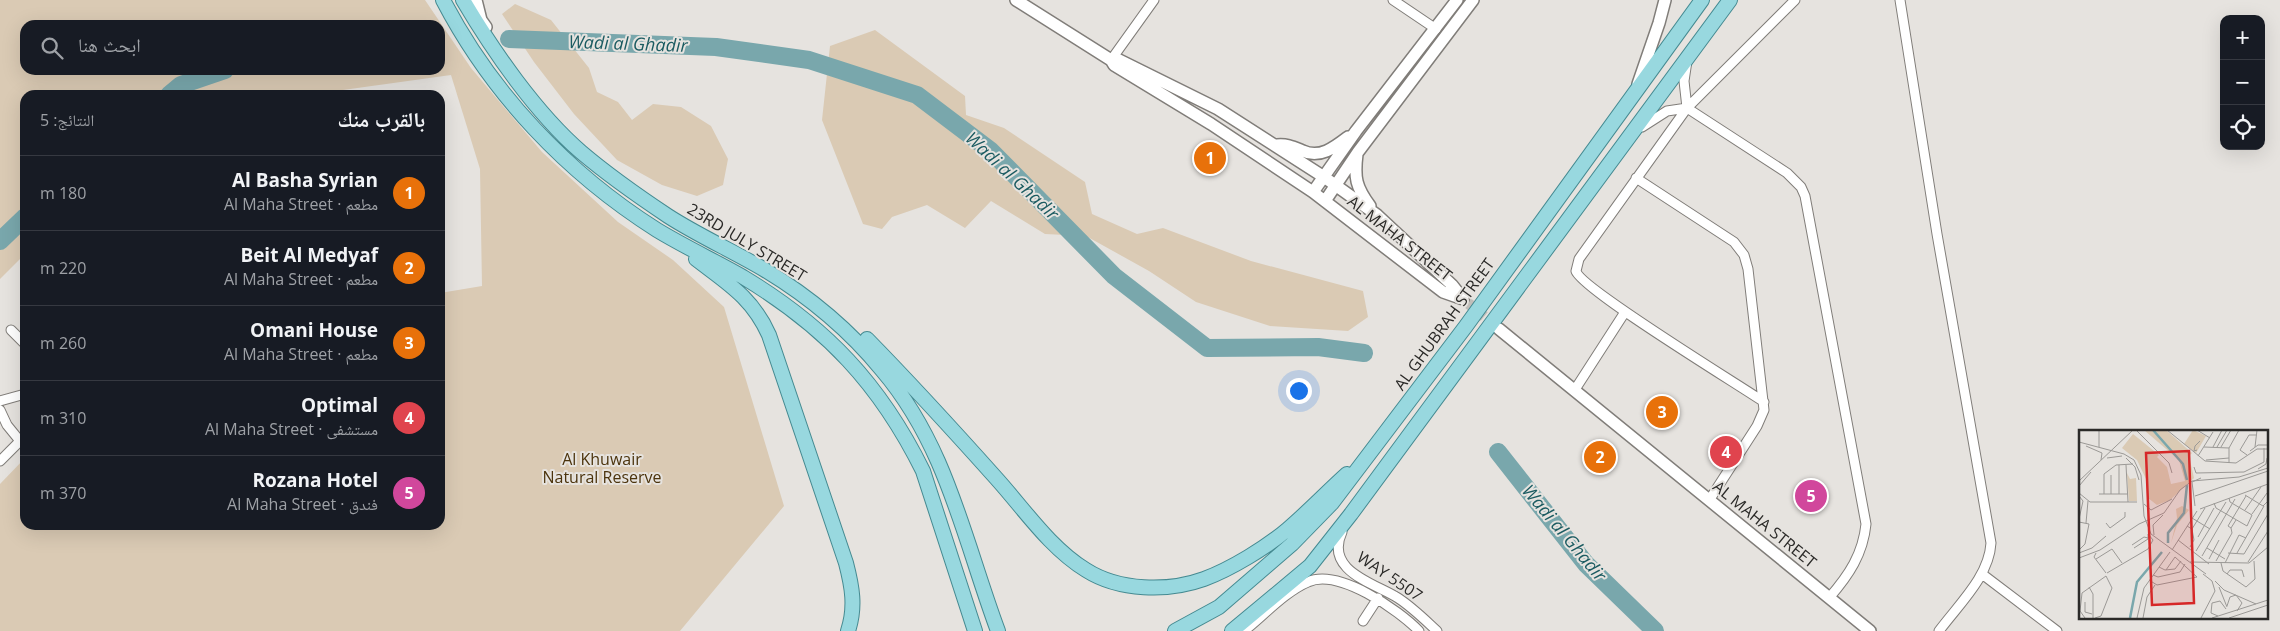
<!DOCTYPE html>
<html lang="ar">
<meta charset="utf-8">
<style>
body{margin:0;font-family:"Open Sans","Noto Naskh Arabic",sans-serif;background:#242831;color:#f1f3f6;direction:rtl}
.controls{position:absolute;right:15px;top:15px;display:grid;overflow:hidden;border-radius:10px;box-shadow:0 5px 20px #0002}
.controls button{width:45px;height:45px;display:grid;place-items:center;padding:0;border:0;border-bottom:1px solid #363941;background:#171b24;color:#f1f3f6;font:25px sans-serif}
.you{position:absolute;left:1298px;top:390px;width:18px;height:18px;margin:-12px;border:4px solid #fff;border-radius:50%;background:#1a73e8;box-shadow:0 0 0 8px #1a73e833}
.badge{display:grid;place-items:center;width:32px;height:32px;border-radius:50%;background:#7c3aed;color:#fff;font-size:16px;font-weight:700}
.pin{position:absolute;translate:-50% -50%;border:2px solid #fff;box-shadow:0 1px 5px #0006}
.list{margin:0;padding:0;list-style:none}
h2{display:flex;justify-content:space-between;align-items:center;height:65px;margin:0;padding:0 20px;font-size:21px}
h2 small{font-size:16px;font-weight:400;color:#9ea1a6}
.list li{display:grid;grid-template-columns:32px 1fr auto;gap:15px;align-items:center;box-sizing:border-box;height:75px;padding:0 20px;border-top:1px solid #363941}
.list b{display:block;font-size:19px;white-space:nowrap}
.list p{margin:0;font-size:16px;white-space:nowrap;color:#9ea1a6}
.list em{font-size:16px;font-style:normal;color:#9ea1a6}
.icon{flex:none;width:28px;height:28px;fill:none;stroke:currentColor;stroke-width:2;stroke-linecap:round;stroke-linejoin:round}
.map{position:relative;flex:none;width:2280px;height:631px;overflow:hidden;direction:ltr}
.search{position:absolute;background:#171b24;box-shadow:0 5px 20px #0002;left:20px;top:20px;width:425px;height:55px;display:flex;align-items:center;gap:12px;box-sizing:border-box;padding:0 18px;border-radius:15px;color:#9ea1a6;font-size:19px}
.panel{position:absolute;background:#171b24;box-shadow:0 5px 20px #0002;left:20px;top:90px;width:425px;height:440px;border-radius:15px;direction:rtl}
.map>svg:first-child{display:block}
.green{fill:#dacab4;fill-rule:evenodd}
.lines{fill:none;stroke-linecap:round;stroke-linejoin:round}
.river{stroke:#79a7ac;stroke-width:18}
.tertiary-tunnel{stroke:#c1beba;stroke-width:11;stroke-dasharray:11 5.5;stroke-linecap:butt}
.minor-casing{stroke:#807d79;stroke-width:11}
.tertiary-casing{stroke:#807d79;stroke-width:14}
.primary-casing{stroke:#458a91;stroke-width:16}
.minor{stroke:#fff;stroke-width:9}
.tertiary{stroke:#fff;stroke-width:11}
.primary{stroke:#98d8df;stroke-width:14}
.labels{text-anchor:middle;stroke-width:4;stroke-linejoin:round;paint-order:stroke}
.street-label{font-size:16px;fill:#2b2a28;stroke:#e6e3df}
.park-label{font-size:16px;fill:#4c340d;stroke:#e6e3df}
.water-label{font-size:18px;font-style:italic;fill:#1b5b61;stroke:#e6e3df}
.inset-river{fill:none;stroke:#79a7ac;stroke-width:2.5}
.inset-road{fill:none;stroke:#9b9996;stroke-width:1}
.view{fill:#d62828;fill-opacity:0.15;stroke:#d62828;stroke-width:2.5}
.inset-edge{fill:none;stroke:#2b2a28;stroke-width:2.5}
</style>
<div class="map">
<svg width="2280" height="631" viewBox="0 0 2280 631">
<rect width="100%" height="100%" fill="#e6e3df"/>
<path class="green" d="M0,0H425L471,68L542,152L618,222L673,260L724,307L784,506L680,631H0V484L25,458V525H440V293L482,286L480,169L451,75L307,95H25V254L0,279ZM25,25H440V70H25Z
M515,4L551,20L589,68L597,92L618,102L632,120L653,104L681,107L711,126L728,159L723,185L697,196L662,185L617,160L574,114L534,62L502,14Z
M875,30L965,96L966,115L1004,128L1085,182L1092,214L1137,234L1163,228L1251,261L1363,291L1368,317L1348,331L1270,326L1196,302L1149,271L1086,236L1045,234L991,201L965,228L927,205L892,217L882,229L863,224L822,120L830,46Z"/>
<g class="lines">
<path class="river" d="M509,39L716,47L809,60L917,95L991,151L1114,276L1207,348L1318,347L1364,353
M169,95L181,85L225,70
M0,241L25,217
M1498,452L1586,564L1655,631"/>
<path class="tertiary-tunnel" d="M1463,299L1498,328"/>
<g class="minor-casing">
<path id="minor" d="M1393,0L1436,29
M1900,0L1937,234L1991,543C1989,577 1958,605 1939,631
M1111,60L1154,0
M1687,61L1684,81L1687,108
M1642,127L1667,111L1687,108L1787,173L1801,187L1805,196L1866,524C1863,554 1849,575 1829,598
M1636,178L1734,242L1744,255L1748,269L1764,410L1757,426L1710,499
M11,330L25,344
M1574,391L1625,312
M0,401L25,394
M1764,402C1739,385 1580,288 1576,271L1579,259L1687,108L1795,0
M0,410L7,425L20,441
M0,461L25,436
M1342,532C1324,571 1374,583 1398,598C1412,607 1424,619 1437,631
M1982,574L2057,631
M1363,621L1378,598
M1244,631C1263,616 1286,591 1308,582C1338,568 1399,610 1419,631"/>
</g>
<g class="tertiary-casing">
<path id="tertiary" d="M476,0L481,20L486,27
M1016,0L1111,60L1114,65L1211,124L1313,192L1443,292L1463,299
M1112,60L1117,59L1218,109L1324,177L1377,215L1452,285L1463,299
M1638,84L1659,23L1665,0
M1277,145C1287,144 1293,147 1303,151C1320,159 1335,147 1348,137
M1357,154C1354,178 1356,187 1370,206
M1313,192L1356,131L1457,0
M1325,201L1358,152L1473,0
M1499,329L1870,631"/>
</g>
<g class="primary-casing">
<path id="primary" d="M443,0C492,94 567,173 657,230C685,247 715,261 743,277C826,327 880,384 923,471L975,631
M463,0C493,51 536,113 581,152C608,175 638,196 668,216C699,236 733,251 765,270C808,296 850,331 882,370C947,446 964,540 998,631
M696,259C727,283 752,297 769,335L846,563C852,586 856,607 848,631
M867,339C911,384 954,431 996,478C1024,509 1050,548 1086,570C1119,591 1168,592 1204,579C1231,569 1267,547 1288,529C1309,511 1327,492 1347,474
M1175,631L1219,607L1292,544L1332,503L1466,326L1702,0
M1232,631L1310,566L1351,514L1730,0"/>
</g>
<use href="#minor" class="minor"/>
<use href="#tertiary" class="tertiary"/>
<use href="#primary" class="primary"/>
</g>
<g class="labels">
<g class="street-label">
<text transform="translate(1400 238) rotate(38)" y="6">AL MAHA STREET</text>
<text transform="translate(747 242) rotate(31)" y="6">23RD JULY STREET</text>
<text transform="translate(1444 324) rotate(-54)" y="6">AL GHUBRAH STREET</text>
<text transform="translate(1765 524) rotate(39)" y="6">AL MAHA STREET</text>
<text transform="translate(1390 576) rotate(34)" y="6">WAY 5507</text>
</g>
<g class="park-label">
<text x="602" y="465">Al Khuwair<tspan x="602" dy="18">Natural Reserve</tspan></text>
</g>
<g class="water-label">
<text transform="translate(628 44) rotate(2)" y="6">Wadi al Ghadir</text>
<text transform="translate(1012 176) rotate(43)" y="6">Wadi al Ghadir</text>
<text transform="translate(1564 533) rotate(50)" y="6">Wadi al Ghadir</text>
</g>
</g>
<g transform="translate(2079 430)">
<rect width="189" height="189" fill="#e6e3df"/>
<path d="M65,0H87L113,23L110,26L115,48L91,70L78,75L69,68L67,49L58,30L43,18L54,4L80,25L78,27L88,37L92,54L106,51L100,30ZM114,0L127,6L117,23L105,14ZM48,43L51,49L57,48L58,71H50ZM103,76L110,80L98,95L92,113L98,88L97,79Z" fill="#dacab4"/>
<path class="inset-river" d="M74,0L104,34L108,50M89,113V103L105,83L108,55M51,188L58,152L83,122"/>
<path class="inset-road" d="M20,0V17M57,0L90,33L93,43M88,0L109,17M118,0L131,8M0,12L45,24L55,30L62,45L65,86L72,104L127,144M7,16L23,23L22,30M109,17L126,31L157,33L178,19H189M125,17L150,18M134,17L143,0M138,17L148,0M142,17L152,0M176,17L178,0M118,20L115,21L116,16L121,11M171,21L179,15H189M168,25L161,20L170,5H178M119,26L134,2M28,28L43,26M47,28L56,37L60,50M127,30L150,28M150,33V18L160,0M40,35V64M47,35L49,72M115,37L117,43L165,42L185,32V18M179,39L187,34L188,28M32,45V64M0,51L54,0M0,56L12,42M0,63L11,72H58M20,64H49M25,64V44L37,35L54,34M166,65L184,76L189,71M0,66L4,71L0,89M116,66L189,41M135,73L137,78L168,96L173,85L151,72L150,68M65,74L72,80L93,69M116,76L113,52L122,48M121,79L189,54M166,80L182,57M173,84L188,63M113,88L131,99M157,90L152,98L149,96L167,66M0,92L10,94L6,114L0,120M7,93L9,71M27,93L31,98L46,87V82M108,96L113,99L115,110L111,117M113,99L126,78M75,105L74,95L84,85M119,107L135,78M99,110L130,134M53,115L65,107L69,108M128,118L146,129M93,120L118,81M117,121L147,72M0,123L13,118L27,106M17,123L15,127L27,143M149,123L165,124L189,84M158,123L185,76M123,126L156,69M0,128L21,120L60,94L85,83L101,60L113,51L160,47L189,38M17,129L33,119L43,133M130,129L140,110M137,131L153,103L152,98M111,132L170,133L189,117M169,132L189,101M142,133L144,141L167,157L176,149L175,131M146,133L160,105L167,108M80,137L86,140L96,139L102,131M28,143L69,119L74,110L69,104V109L55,118M148,144L151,140H163L165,147M74,145L79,147L101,142L106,134M70,150L78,155L118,147L96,127L87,140M136,151L145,160L177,174M10,157L14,164V188M140,157L148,177M6,172V182L13,184M148,176L151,167L157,165L163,173L158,181M139,186L132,183L133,173L141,171L147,179M6,188L1,181L3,163L27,146M16,188L22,186L33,158L27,146M58,188L65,158L91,122M64,188L68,167L76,155M122,188L136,161L133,151L124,144M133,188L189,170M150,188L189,175"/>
<path class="view" d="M110,21L115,173L73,175L67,23Z"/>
<rect width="189" height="189" class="inset-edge"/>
</g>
</svg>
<div class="controls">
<button>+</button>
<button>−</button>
<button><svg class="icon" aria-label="locate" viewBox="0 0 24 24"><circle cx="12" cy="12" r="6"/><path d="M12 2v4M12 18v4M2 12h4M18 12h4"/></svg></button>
</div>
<div class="you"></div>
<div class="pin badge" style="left:1210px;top:158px;background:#e8710a">1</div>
<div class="pin badge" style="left:1600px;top:457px;background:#e8710a">2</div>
<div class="pin badge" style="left:1662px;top:412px;background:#e8710a">3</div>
<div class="pin badge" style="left:1726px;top:452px;background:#e0444e">4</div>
<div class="pin badge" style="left:1811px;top:496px;background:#d1479c">5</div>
<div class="search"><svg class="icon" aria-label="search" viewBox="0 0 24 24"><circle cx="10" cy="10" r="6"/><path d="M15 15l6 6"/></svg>ابحث هنا</div>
<section class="panel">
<h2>بالقرب منك<small>النتائج: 5</small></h2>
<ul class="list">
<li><span class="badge" style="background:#e8710a">1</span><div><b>Al Basha Syrian</b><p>مطعم · Al Maha Street</p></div><em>180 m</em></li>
<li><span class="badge" style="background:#e8710a">2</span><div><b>Beit Al Medyaf</b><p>مطعم · Al Maha Street</p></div><em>220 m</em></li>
<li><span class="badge" style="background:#e8710a">3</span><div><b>Omani House</b><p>مطعم · Al Maha Street</p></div><em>260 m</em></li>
<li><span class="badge" style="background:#e0444e">4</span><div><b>Optimal</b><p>مستشفى · Al Maha Street</p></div><em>310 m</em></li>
<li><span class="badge" style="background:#d1479c">5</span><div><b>Rozana Hotel</b><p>فندق · Al Maha Street</p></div><em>370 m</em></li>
</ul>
</section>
</div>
